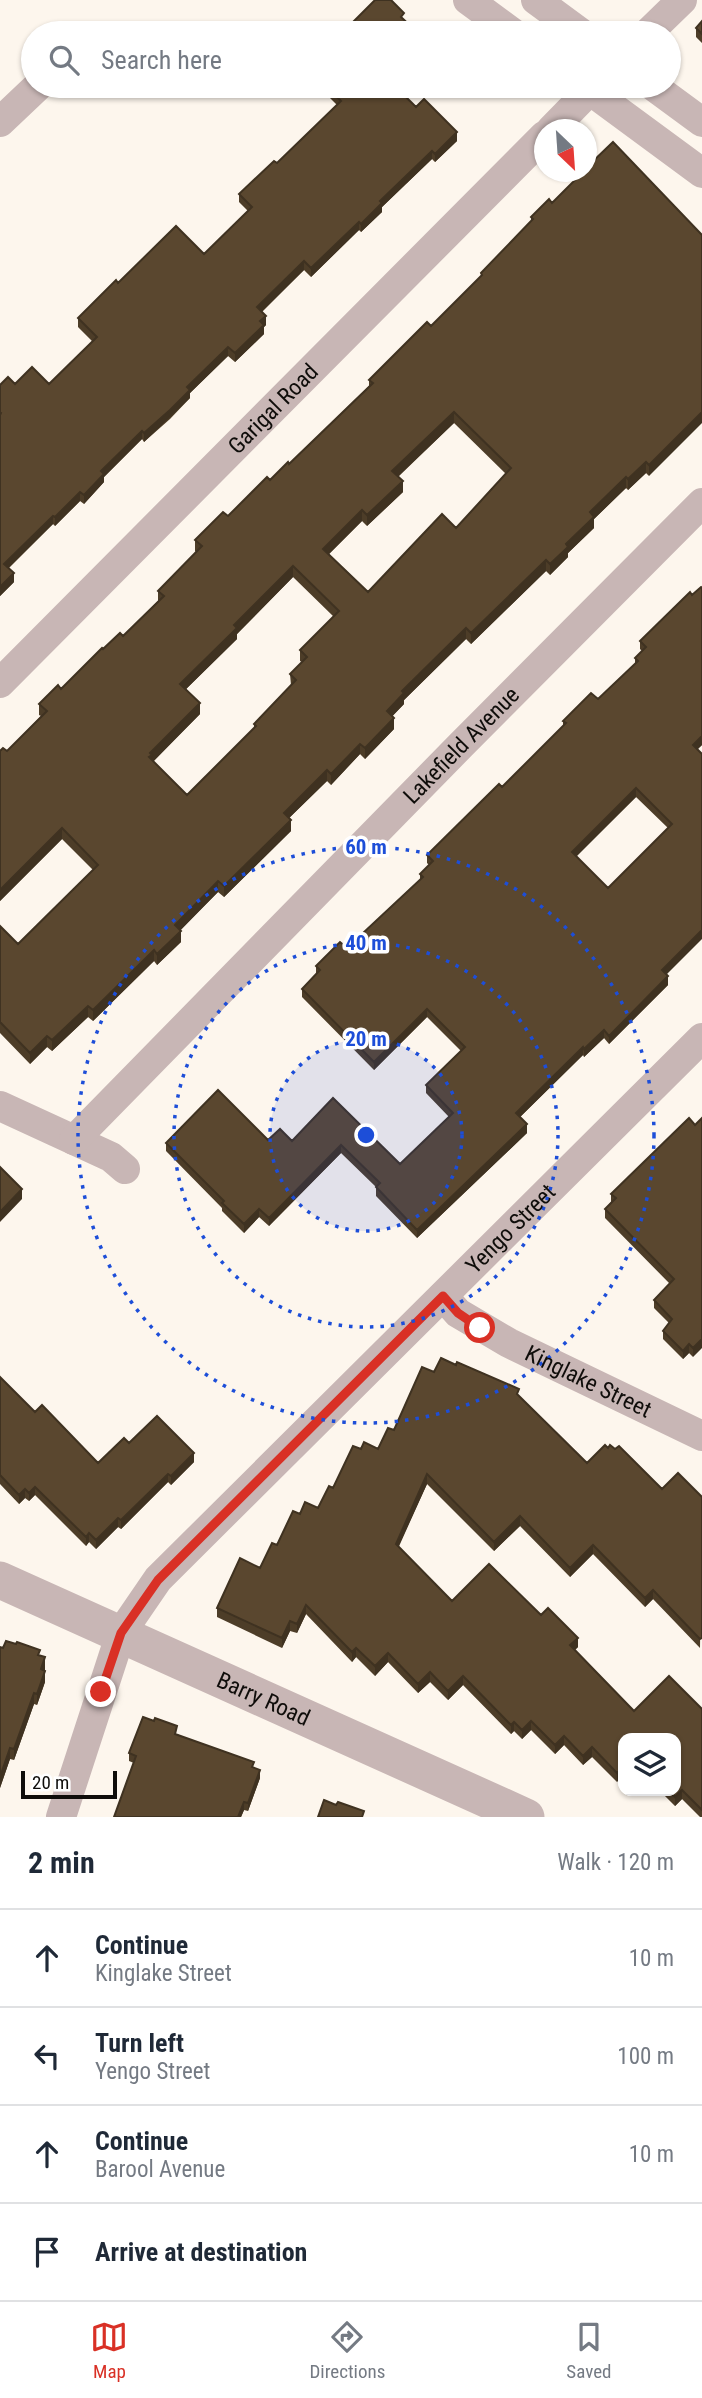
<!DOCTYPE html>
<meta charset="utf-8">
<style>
body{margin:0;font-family:"Roboto Condensed",sans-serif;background:#f2f2f3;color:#1f2937}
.controls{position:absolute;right:21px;bottom:21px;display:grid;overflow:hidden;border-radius:14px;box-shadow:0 2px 5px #0004}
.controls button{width:63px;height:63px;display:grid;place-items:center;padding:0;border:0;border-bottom:2px solid #e0e1e3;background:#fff;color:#1f2937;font:35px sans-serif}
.compass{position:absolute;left:534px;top:119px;width:63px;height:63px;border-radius:50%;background:#fff;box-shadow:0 2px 5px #0004;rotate:155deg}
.scale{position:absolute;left:21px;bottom:18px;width:96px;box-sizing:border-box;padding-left:7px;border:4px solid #0f0d0a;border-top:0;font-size:19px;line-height:24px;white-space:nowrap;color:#0f0d0a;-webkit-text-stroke:5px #fff;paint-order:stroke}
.stop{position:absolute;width:21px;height:21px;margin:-16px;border:5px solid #d93025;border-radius:50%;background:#fff}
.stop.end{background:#d93025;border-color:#fff;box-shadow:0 2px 7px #0008}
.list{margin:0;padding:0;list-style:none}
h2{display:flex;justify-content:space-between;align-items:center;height:91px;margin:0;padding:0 28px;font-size:30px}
h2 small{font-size:23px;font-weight:400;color:#747a83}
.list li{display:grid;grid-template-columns:46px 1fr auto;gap:21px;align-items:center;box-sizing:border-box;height:98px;padding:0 28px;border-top:2px solid #e0e1e3}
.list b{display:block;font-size:26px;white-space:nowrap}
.list p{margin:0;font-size:23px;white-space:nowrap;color:#747a83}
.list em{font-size:23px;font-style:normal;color:#747a83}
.icon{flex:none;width:38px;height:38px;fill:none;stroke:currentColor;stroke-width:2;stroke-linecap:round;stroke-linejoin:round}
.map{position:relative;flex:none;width:702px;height:1817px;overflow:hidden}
.search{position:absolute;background:#fff;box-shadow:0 2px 5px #0004;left:21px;right:21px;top:21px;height:77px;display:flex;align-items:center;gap:18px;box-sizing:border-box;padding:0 24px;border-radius:38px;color:#747a83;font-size:26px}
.sheet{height:483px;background:#fff}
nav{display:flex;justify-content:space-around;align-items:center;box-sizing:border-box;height:98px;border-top:2px solid #e0e1e3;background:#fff;font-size:19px;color:#747a83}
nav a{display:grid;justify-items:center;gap:4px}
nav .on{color:#d93025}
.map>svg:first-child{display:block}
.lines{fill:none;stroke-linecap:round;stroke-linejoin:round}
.minor{stroke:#c8b6b5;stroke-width:30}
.tertiary{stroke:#c8b6b5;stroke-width:37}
.wall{fill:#4d3d28;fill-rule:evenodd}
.shaded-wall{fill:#3f3221}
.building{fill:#5a472f;stroke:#3f3221;stroke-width:2;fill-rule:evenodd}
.route{stroke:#d93025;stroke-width:9}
.ring{fill:none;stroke:#1d4ed8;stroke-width:3.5;stroke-dasharray:3.5 7}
.labels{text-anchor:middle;stroke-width:7;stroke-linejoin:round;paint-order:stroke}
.street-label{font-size:23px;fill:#0f0d0a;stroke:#fff}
.centre{fill:#1d4ed8;stroke:#fff;stroke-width:3.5}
.ring-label{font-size:21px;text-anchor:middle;font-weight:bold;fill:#1d4ed8;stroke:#fff;stroke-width:7;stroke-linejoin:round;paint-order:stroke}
</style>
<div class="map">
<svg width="702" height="1817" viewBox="0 0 702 1817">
<rect width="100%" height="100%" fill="#fdf6ed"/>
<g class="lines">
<g class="minor">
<path d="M468,0L513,33"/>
<path d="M536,0L581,33"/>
<path d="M648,33L682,0"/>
<path d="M584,86L702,173"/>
<path d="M653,86L702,122"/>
<path d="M0,122L38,86"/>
<path d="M551,130L594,86"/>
<path id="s1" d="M0,683L544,136"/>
<path d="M0,1106L111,1157L125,1169"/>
<path id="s2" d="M74,1140L461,745L702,503"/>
<path id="s3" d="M443,1296L458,1313L509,1343L702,1436"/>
<path id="s4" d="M61,1817L121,1633L158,1579L702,1038"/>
</g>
<path class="tertiary" id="s5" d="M0,1580L526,1817"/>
</g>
<path class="wall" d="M702,21V43L696,37V28Z
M318,86H395L416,107L457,141L435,162L432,159L382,207V212L361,232L359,230L311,277L304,270L262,312L266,325L264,327V334L235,362L228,356L190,393V398L170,419L144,442L142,439L104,477V482L84,504L80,501L55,526L53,524L9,568L14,582L0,596V385L49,384L93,342L78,327V318L118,283L204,254L248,211L239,202V194L277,163L337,105Z
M552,203L702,235L649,476L646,473L628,490L626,488L594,519V528L568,553V557L550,575L546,571L471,644L466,639L404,700V704L392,716L394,729L365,759L360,754L331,785L327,781L289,818L291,831L224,897L218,892L180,930L181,942L157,965L154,961L93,1021L88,1017L52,1051L47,1047L30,1064L0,1033V926L18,944L93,870L62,839L0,901V751H7L41,716L39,715V704L61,689L103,649L123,636L158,601V591L196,552L195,551V540L228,516L289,464L369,386V380L431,326L481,277V273L531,222V217ZM454,423L506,474L456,528L368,592L329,554L362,521L367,526L403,492L398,477ZM293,577L334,617L300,650V661L302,662L290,674L291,685L254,724V729L187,795L153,761L200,714L186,689L237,639V634Z
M690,592L702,745L697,749L666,975L668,985L609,1044L604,1038L584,1057L583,1055L520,1117L527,1133L417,1238L376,1196V1187L341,1153L269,1226L259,1217L244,1233L222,1211V1208L166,1151V1143L268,1140L292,1141L333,1098L400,1164L449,1117L426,1093V1085L461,1051L427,1017L374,1070L302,997V989L316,974V966L347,948L420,880V874L429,865L427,863V855L502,787L563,726V721L598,699L635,665V658L642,651L640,649V641ZM636,797L668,828L608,888L576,856Z
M695,1125L693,1357L689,1353L683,1359L663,1339V1331L669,1323L654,1308V1300L670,1284L605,1218V1209L611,1202V1194Z
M434,1372L519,1396L587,1463L662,1489L702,1497L700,1648L653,1599L645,1607L593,1554L570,1577L520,1526L494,1551L427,1484L398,1547L452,1601L541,1615L578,1647L575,1650L634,1711L702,1709V1817H700L682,1799L675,1806L660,1791H676L623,1738L617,1782L592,1757L583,1765L564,1745L555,1754L531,1730L522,1739L514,1731L511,1734L463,1685L448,1700L430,1682L418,1693L388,1662L375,1676L356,1657L352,1662L306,1614L297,1633L290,1631L282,1648L217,1617V1608L260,1568L300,1514L318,1508L361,1449H378L394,1430Z
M0,1377L35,1412L98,1463L129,1443L194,1462L171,1485L168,1482L121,1529L118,1527L96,1549L89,1542L86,1546L35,1495L29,1501L25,1498L19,1504L0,1484Z
M0,1647L40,1656L45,1669V1682L37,1705L34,1704L14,1760L10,1759L0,1788Z
M177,1734L254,1768L260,1778L248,1811L244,1810L241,1817H114L134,1763L129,1761V1753Z"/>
<path class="shaded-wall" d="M457,132V141L435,162V154Z
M432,151V159L382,207V212L361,232V224L380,201Z
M359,222V230L311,277V268Z
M304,261V270L257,316V307Z
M266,316V325L264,327V334L235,362V353Z
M228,347V356L190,393V398L144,442V433L187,387Z
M454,412V423L392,482V471Z
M702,412V423L649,476V465Z
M142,431V439L104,477V482L84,504V495L101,471Z
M646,462V473L628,490V479Z
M626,477V488L594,519V528L568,553V557L550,575V564L590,512Z
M403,481V492L367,526V515Z
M80,492V501L55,526V517Z
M362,510V521L323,560V549Z
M53,516V524L4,572V564Z
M546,560V571L471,644V633Z
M293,566V577L237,634V639L180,695V684L234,625Z
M14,573V582L0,596V587Z
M466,628V639L404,700V704L387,722V711L402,691Z
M200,703V714L152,763L149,757L150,753Z
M394,718V729L365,759V748Z
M702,736V745L693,754V745Z
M360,744V754L331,785V774Z
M327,770V781L284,823V813Z
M636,788V797L572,861V852Z
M291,820V831L224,897V886Z
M62,828V839L0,901V890Z
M218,881V892L175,936V925Z
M702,930V939L662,979V970Z
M181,931V942L157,965V954Z
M154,950V961L93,1021V1010Z
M668,976V985L609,1044V1036Z
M88,1006V1017L52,1051V1040Z
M427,1009V1017L374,1070V1062Z
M604,1030V1038L584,1057V1049Z
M47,1036V1047L30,1064V1053Z
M583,1047V1055L516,1121V1113Z
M527,1124V1133L417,1238V1230Z
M341,1145V1153L269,1226V1218Z
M22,1189V1199L0,1222V1212Z
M259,1209V1217L244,1233V1224Z
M702,1339V1348L693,1357V1348Z
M689,1344V1353L683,1359V1351Z
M194,1453V1462L171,1485V1476Z
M168,1474V1482L121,1529V1520Z
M427,1474V1484L396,1553V1544Z
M35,1487V1495L29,1501V1493Z
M25,1489V1498L19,1504V1495Z
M520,1516V1526L494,1551V1542Z
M118,1518V1527L96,1549V1540Z
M89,1533V1542L86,1546V1537Z
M593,1545V1554L570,1577V1568Z
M653,1590V1599L645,1607V1598Z
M306,1605V1614L297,1633V1624Z
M290,1621V1631L282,1648V1638Z
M578,1638V1647L570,1654V1645Z
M356,1648V1657L352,1662V1652Z
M388,1653V1662L375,1676V1666Z
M45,1657V1669L41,1680V1669Z
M45,1671V1682L37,1705V1694Z
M430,1672V1682L418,1693V1684Z
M463,1676V1685L448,1700V1691Z
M34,1693V1704L14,1760V1749Z
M531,1721V1730L522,1739V1730Z
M514,1722V1731L511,1734V1725Z
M564,1736V1745L555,1754V1745Z
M592,1747V1757L583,1765V1756Z
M10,1748V1759L0,1788V1777Z
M623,1767V1776L617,1782V1773Z
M260,1770V1778L248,1811V1803Z
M682,1790V1799L675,1806V1797Z
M244,1802V1810L241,1817H238Z"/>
<path class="building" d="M375,0H391L404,13L401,17L417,32L415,33H342Z
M702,21V34L696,28Z
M326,86H395L416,107L424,99L457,132L435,154L432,151L380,201L382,203L361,224L359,222L311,268L304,261L257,307L266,316L260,321L264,325L235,353L228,347L187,387L190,390L170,410L144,433L142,431L101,471L104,474L84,495L80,492L55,517L53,516L4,564L14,573L0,587V415L1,413L0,412V385L8,377L15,384L32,367L49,384L97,337L78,318L116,280L118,283L176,226L204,254L252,207L239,194L274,161L277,163L341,101Z
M613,142L702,235V412L649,465L646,462L628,479L626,477L590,512L594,517L566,544L568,547L550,564L546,560L471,633L466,628L402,691L404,693L387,711L394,718L365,748L360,744L331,774L327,770L284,813L291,820L224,886L218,881L175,925L181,931L157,954L154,950L93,1010L88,1006L52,1040L47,1036L30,1053L0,1022V926L18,944L98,865L62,828L0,890V751L3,748L7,751L47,711L39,704L58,685L61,689L102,648L103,649L120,633L123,636L164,596L158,591L202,546L195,540L223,512L228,516L267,477L270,480L288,462L289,464L373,383L369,380L427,322L431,326L482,275L481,273L533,219L531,217L549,199L552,203L583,172H586V168ZM454,412L511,468L456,528L442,514L368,592L323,549L362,510L367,515L403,481L392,471ZM293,566L339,611L300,650L307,657L290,674L296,680L254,724L256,726L187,795L149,757L152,755L150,753L200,703L180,684L237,628L234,625Z
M701,587L702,588V736L693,745L702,754V930L662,970L668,976L609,1036L604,1030L584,1049L583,1047L516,1113L527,1124L417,1230L376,1187L380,1183L341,1145L269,1218L259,1209L244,1224L222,1203L224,1201L166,1143L218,1090L268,1140L280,1129L292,1141L333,1098L400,1164L453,1113L426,1085L465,1047L427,1009L374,1062L302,989L320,970L316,966L340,942L347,948L423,877L420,874L433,861L427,855L499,784L502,787L566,723L563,721L591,693L598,699L638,661L635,658L646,647L640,641L690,592L692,595ZM636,788L672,824L608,888L572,852Z
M689,1118L695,1125L702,1118V1339L693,1348L689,1344L683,1351L663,1331L672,1319L654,1300L674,1279L605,1209L616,1198L611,1194Z
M0,1167L22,1189L0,1212Z
M441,1358L456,1365L457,1362L519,1389L517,1394L587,1463L605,1445L608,1448L610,1445L615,1449L619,1446L662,1489L678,1473L702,1497V1638L700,1639L653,1590L645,1598L593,1545L570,1568L520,1516L494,1542L427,1474L396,1544L452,1601L489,1564L541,1615L548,1608L578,1638L570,1645L634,1711L669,1676L702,1709V1810L682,1790L675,1797L669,1791H676V1738H623V1767L617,1773L592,1747L583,1756L564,1736L555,1745L531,1721L522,1730L514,1722L511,1725L463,1676L448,1691L430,1672L418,1684L388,1653L375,1666L356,1648L352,1652L306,1605L297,1624L290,1621L282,1638L217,1608L240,1558L260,1568L272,1543L277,1545L293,1511L300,1514L305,1502L318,1508L329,1486L333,1488L353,1446L361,1449L364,1442L378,1449L388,1428L394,1430L422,1367L434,1372Z
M0,1377L35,1412L42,1405L98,1463L124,1438L129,1443L157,1416L194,1453L171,1476L168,1474L121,1520L118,1518L96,1540L89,1533L86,1537L35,1487L29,1493L25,1489L19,1495L0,1475Z
M6,1641L16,1644L17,1642L40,1650L38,1655L45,1657L41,1669L45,1671L37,1694L34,1693L14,1749L10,1748L0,1777V1647L3,1648Z
M143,1717L154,1721L155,1718L177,1726L175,1734L254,1762L252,1767L260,1770L248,1803L244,1802L238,1817H114L136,1756L129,1753Z
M324,1800L336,1805L338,1802L364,1811L362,1817H318Z"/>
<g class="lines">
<path class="route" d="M101,1692L121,1633L158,1580L443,1296L458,1313L480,1328"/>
</g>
<circle cx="366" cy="1135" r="96" fill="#1d4ed8" fill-opacity=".12"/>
<g class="ring">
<circle cx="366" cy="1135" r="96"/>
<circle cx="366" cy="1135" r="192"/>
<circle cx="366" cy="1135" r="288"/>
</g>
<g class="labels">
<g class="street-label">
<text dy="8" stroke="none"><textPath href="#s1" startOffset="387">Garigal Road</textPath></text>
<text dy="8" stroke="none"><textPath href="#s2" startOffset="553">Lakefield Avenue</textPath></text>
<text dy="8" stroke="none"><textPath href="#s4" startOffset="756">Yengo Street</textPath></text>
<text dy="8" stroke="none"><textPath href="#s3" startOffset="170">Kinglake Street</textPath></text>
<text dy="8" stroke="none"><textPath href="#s5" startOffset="289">Barry Road</textPath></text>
</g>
</g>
<circle cx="366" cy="1135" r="10" class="centre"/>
<g class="ring-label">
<text x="366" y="854">60 m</text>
<text x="366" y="950">40 m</text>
<text x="366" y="1046">20 m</text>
</g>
</svg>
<div class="controls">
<button><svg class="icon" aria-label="layers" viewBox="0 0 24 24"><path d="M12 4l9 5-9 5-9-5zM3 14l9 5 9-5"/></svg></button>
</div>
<svg class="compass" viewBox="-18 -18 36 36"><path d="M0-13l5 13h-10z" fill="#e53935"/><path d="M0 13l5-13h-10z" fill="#747a83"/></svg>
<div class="scale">20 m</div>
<div class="stop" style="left:480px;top:1328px"></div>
<div class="stop end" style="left:101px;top:1692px"></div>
<div class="search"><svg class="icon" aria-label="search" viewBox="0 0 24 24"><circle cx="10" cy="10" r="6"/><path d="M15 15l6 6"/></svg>Search here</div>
</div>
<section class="sheet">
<h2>2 min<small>Walk · 120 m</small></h2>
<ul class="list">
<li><svg class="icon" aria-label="ahead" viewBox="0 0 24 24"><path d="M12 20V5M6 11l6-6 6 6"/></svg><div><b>Continue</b><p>Kinglake Street</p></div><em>10 m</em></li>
<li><svg class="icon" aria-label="left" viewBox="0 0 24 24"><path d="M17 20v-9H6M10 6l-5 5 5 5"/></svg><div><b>Turn left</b><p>Yengo Street</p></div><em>100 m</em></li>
<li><svg class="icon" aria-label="ahead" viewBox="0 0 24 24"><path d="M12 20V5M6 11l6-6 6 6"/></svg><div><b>Continue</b><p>Barool Avenue</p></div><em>10 m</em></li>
<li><svg class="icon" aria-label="arrive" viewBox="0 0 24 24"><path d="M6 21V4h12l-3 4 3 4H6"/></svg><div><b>Arrive at destination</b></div></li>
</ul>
</section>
<nav>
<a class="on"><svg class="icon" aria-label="map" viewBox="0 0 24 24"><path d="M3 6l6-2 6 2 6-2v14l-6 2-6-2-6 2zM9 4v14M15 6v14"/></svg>Map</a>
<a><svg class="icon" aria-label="directions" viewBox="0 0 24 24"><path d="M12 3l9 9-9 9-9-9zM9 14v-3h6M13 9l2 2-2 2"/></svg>Directions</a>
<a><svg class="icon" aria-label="saved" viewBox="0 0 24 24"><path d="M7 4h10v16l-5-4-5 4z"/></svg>Saved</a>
</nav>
